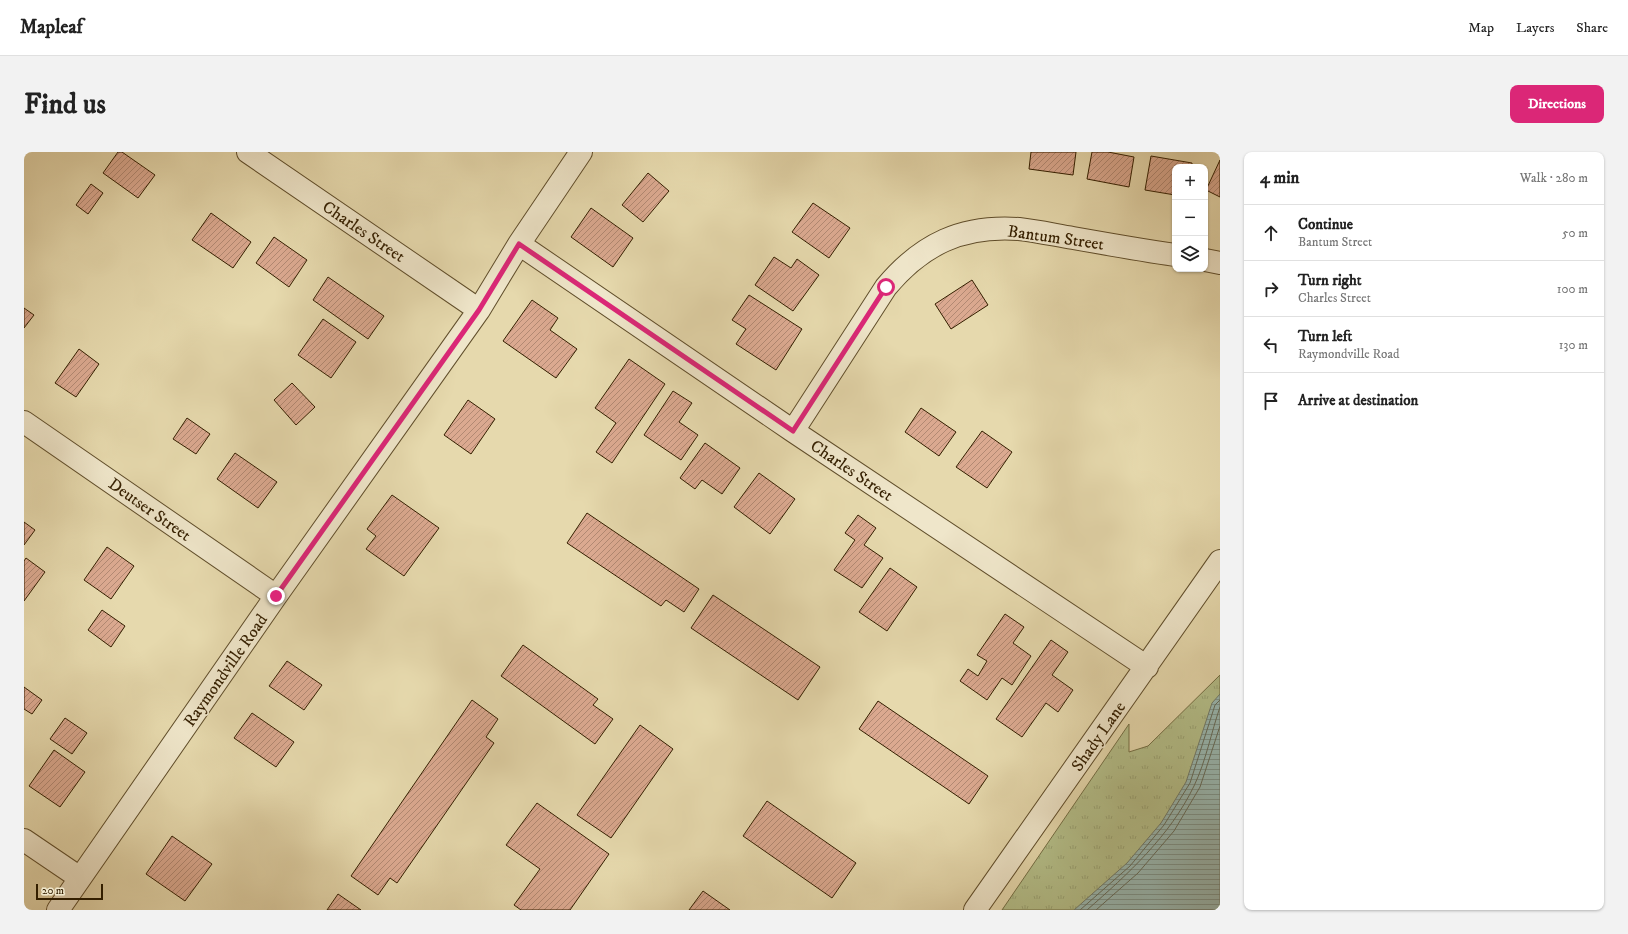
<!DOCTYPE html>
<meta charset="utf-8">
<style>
body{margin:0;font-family:"IM FELL DW Pica",serif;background:#f2f2f2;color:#222}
.controls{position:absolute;right:12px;top:12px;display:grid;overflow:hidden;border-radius:8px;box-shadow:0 1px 3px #0004}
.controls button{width:36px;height:36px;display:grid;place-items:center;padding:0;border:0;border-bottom:1px solid #e0e0e0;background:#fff;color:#222;font:20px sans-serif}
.scale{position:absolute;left:12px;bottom:10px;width:67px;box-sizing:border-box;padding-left:4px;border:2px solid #341f00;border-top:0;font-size:11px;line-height:14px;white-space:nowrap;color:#341f00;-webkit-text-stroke:3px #efe6ca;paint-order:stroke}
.stop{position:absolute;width:12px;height:12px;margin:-9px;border:3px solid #db2777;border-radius:50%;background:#fff}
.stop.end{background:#db2777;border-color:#fff;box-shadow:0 1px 4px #0008}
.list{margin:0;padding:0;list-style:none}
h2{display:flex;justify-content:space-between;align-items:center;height:52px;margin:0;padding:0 16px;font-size:17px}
h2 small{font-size:13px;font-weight:400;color:#767676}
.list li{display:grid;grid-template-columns:26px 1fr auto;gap:12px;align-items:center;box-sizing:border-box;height:56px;padding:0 16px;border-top:1px solid #e0e0e0}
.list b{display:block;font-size:15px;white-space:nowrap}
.list p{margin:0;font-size:13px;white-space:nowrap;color:#767676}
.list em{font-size:13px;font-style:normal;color:#767676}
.icon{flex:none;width:22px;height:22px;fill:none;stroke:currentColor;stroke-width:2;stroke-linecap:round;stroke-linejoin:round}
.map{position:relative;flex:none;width:1196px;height:758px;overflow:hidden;border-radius:8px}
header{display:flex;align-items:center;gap:24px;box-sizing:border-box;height:56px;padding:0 20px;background:#fff;border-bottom:1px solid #e0e0e0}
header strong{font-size:19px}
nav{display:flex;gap:22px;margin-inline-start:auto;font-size:14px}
.intro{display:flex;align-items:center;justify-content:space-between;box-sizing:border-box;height:96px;padding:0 24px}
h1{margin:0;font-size:28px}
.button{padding:10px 18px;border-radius:8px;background:#db2777;color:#fff;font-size:14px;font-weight:700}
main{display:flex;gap:24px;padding:0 24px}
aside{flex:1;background:#fff;border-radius:8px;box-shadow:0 1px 3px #0004}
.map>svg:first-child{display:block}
.grass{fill:url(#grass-tufts);stroke:#746f45}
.water{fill:url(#water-rules);stroke:#717b6b}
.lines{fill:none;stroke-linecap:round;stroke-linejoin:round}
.shore{stroke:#666c5a;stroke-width:1}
.building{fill:url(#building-hatch);stroke:#341f00}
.minor-casing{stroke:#604e2b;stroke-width:24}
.minor{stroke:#efe6ca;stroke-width:22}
.route{stroke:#db2777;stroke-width:5}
.labels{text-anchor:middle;stroke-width:3.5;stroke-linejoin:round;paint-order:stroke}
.street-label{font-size:17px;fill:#341f00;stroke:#efe6ca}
</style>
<header>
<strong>Mapleaf</strong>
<nav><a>Map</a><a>Layers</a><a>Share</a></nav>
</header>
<div class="intro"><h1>Find us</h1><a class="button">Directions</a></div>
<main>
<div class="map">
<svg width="1196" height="758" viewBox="0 0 1196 758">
<defs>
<pattern id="grass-tufts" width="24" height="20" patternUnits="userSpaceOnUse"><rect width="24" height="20" fill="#b4bf8a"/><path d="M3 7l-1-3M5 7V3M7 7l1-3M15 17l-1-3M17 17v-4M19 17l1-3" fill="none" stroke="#9ba475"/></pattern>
<pattern id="water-rules" width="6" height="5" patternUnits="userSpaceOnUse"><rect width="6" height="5" fill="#99b9b3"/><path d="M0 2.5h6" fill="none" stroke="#7e968f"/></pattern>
<pattern id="building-hatch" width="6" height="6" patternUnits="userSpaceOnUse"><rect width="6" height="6" fill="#dba990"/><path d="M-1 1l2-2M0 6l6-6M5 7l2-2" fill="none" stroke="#b28973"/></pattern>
</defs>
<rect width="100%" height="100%" fill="#e6d9ad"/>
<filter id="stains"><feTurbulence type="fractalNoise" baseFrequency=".005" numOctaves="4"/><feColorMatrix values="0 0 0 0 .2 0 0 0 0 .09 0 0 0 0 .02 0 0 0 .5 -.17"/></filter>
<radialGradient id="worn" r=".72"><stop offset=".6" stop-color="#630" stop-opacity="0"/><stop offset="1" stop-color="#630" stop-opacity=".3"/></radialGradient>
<path class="grass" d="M1196,523V758H978L1105,572V600L1124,594Z"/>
<path class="water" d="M1196,542V758H1050L1103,711L1137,671L1162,630L1188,551Z"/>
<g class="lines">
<path class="shore" d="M1056,758L1106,714L1140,673L1166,631L1191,553L1196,548
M1063,758C1104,722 1146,684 1170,634C1182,609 1187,581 1196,555
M1072,758L1114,721L1150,679L1176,635L1196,574"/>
</g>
<path class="building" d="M94,0H98L131,23L114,46L79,21Z
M1007,0H1052L1049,23L1005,17Z
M1068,0H1084L1110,5L1105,35L1063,27Z
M1127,4L1168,11V15H1151V43L1121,38Z
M1196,8V45L1182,38Z
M624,21L645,39L619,70L598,53Z
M67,32L79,41L64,62L52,53Z
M789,51L826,76L805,106L768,80Z
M567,56L609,86L589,115L547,85Z
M187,61L227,90L209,116L168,88Z
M250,85L283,108L265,135L232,111Z
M750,105L767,116L773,107L795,123L769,159L731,133Z
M304,125L360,164L344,187L289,148Z
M948,128L964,153L927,177L911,152Z
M725,143L778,177L752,218L712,192L722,177L708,168Z
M508,148L534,166L526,178L553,197L532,226L479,189Z
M0,156L10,163L0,176Z
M299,167L332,190L307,226L274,203Z
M55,197L75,212L52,245L31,231Z
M605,207L641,232L588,311L572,300L592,271L571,256Z
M268,231L291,255L272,273L250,248Z
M649,239L668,251L655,270L674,283L657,308L620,283Z
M444,248L471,267L447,302L420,283Z
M897,256L932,280L915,304L881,280Z
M163,266L186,282L172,302L149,287Z
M958,279L988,300L963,336L932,315Z
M681,291L716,316L698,342L678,328L671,337L656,326Z
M211,301L253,330L234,356L193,327Z
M735,321L771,347L746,382L710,355Z
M368,343L415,376L380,424L342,397L352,384L343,377Z
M563,361L675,437L660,460L642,448L637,454L543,391Z
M834,363L852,376L840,393L859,406L838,436L810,418L831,388L821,381Z
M0,370L11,378L0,393Z
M83,395L110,414L87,447L60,428Z
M2,406L21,420L0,449V409Z
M866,416L893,435L863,479L835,460Z
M689,443L796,515L774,548L667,476Z
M78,458L101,474L87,495L64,478Z
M981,462L1000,475L989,491L1007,504L988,533L978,526L963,548L936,529L944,517L954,524L963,509L953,503Z
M1027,488L1044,500L1028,523L1049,538L1034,560L1022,551L998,585L972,567Z
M499,493L574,547L569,553L589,567L571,592L477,524Z
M263,509L298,533L280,558L245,534Z
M0,535L18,548L8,562L0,557Z
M448,548L474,567L462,585L470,591L373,731L366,726L354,743L327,724Z
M854,549L964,624L945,652L835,577Z
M228,561L270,590L252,615L210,586Z
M41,566L63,581L48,602L26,587Z
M616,573L649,597L587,686L553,663Z
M30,598L61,620L36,655L5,634Z
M743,649L832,711L808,746L719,684Z
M513,651L585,702L546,758H497L490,753L516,717L482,693Z
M148,684L188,712L161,749L122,722Z
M679,739L706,758H665Z
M314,742L337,758H303Z"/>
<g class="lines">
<g class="minor-casing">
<path id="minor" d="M224,0L455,158
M495,92L769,279L1123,515
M1181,108L1196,111
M0,270L252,444
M769,279L862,135C898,92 938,73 995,77C1013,79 1031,83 1049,86C1083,92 1117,98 1151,103
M0,688L56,726
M34,758L252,444L455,158L495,92L557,0
M951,758L1196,409"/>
</g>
<use href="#minor" class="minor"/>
</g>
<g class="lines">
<path class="route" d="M252,444L455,158L495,92L769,279L862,135"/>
</g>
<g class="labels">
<g class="street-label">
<text transform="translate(340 79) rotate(34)" y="6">Charles Street</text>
<text transform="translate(1032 85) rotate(8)" y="6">Bantum Street</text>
<text transform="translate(828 318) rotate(34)" y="6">Charles Street</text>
<text transform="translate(126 357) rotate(35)" y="6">Deutser Street</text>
<text transform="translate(201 518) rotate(-55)" y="6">Raymondville Road</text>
<text transform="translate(1074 584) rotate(-55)" y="6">Shady Lane</text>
</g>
</g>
<rect width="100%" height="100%" filter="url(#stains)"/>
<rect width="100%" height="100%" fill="url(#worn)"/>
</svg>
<div class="controls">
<button>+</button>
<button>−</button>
<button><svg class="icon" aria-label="layers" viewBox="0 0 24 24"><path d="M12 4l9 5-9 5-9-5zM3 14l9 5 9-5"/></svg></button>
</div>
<div class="scale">20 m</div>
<div class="stop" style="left:862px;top:135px"></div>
<div class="stop end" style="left:252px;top:444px"></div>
</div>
<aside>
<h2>4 min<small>Walk · 280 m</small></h2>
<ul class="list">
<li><svg class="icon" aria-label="ahead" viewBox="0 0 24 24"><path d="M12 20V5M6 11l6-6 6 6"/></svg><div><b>Continue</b><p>Bantum Street</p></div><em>50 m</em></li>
<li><svg class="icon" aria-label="right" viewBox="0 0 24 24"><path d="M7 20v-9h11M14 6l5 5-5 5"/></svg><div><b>Turn right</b><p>Charles Street</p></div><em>100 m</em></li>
<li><svg class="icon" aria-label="left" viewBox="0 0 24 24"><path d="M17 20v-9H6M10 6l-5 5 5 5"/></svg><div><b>Turn left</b><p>Raymondville Road</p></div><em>130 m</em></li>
<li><svg class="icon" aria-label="arrive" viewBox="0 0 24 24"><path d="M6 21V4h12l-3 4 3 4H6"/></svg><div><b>Arrive at destination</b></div></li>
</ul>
</aside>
</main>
